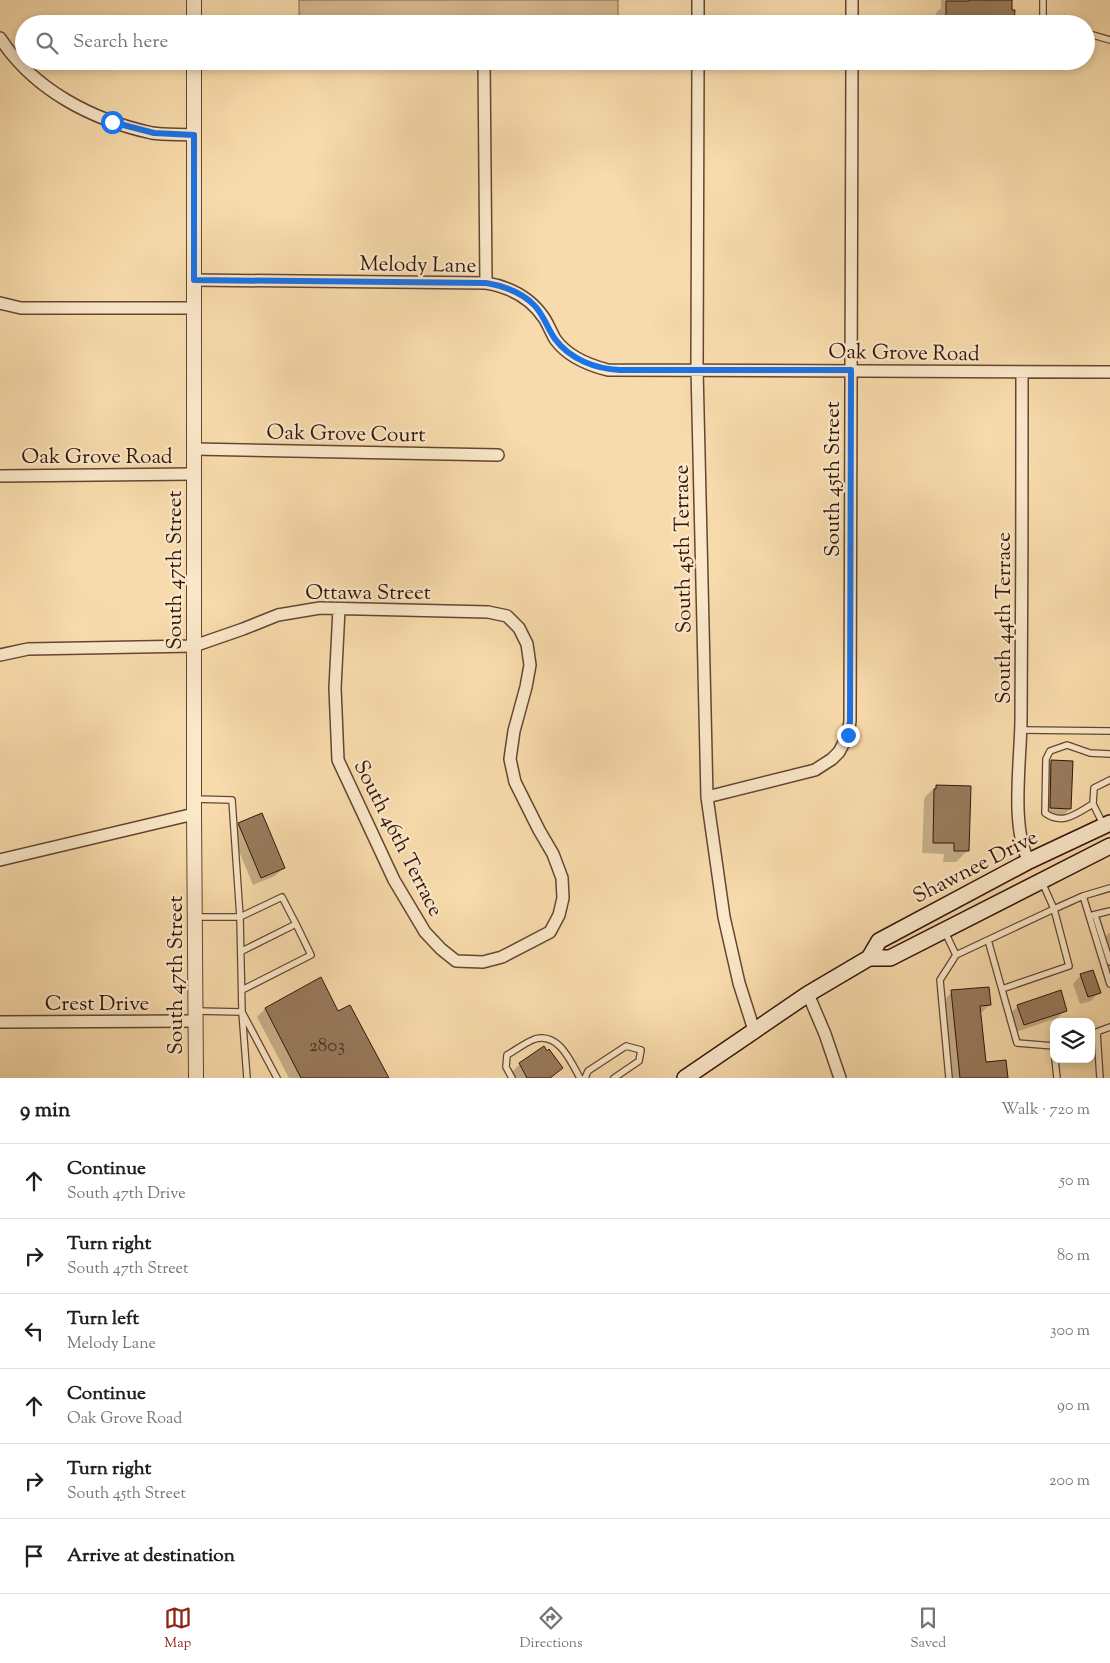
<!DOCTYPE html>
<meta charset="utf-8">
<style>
body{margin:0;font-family:"Sorts Mill Goudy",serif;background:#f6f6f6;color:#202124}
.controls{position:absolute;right:15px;bottom:15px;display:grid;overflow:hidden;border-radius:10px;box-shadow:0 2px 8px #0003}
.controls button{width:45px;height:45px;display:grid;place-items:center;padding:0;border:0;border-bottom:1px solid #e0e0e0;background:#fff;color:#202124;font:25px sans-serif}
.stop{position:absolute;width:15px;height:15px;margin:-11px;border:4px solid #1a73e8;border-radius:50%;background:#fff}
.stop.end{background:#1a73e8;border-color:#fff;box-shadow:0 1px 5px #0008}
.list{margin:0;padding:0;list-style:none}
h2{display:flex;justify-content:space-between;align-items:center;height:65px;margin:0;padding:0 20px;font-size:21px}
h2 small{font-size:16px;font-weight:400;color:#757577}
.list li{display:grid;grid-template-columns:32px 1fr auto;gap:15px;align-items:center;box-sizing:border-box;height:75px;padding:0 20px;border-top:1px solid #e0e0e0}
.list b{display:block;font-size:19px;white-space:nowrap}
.list p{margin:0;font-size:16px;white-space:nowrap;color:#757577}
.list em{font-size:16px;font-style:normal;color:#757577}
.icon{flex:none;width:28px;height:28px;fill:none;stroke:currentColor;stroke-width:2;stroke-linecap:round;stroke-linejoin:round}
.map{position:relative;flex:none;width:1110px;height:1078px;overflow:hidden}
.search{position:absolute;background:#fff;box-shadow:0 2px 8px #0003;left:15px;right:15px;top:15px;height:55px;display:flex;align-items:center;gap:12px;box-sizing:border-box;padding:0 18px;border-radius:28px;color:#757577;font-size:19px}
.sheet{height:515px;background:#fff}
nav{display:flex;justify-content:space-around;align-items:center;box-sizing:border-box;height:70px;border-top:1px solid #e0e0e0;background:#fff;font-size:14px;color:#757577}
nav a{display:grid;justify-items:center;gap:2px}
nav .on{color:#8f2418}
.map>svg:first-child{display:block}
.green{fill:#d7b990;stroke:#85664c}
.shadow{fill:#0003}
.building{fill:#997b5e;stroke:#331409}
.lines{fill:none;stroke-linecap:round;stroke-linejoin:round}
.service-casing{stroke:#644632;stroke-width:8}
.minor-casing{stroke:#644632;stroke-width:14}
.tertiary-casing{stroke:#644632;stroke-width:16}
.secondary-casing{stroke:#331409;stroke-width:18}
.service{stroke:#fae8c9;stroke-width:5.5}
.minor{stroke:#fae8c9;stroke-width:11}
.tertiary{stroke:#fae8c9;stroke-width:14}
.secondary{stroke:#fae8c9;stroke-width:15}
.route{stroke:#1a73e8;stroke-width:6}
.labels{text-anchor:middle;stroke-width:4.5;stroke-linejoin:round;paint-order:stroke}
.number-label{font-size:19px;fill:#4c2e1e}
.street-label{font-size:21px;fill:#331409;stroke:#fae8c9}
</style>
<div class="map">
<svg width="1110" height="1078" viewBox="0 0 1110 1078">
<rect width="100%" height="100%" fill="#f8dbac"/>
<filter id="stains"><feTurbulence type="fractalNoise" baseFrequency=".004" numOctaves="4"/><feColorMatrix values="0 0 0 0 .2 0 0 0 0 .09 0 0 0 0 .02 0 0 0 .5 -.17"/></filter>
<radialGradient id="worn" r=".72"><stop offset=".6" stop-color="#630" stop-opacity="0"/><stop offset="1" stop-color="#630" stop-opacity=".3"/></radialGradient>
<path class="green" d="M299,0H618V22L299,23Z"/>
<path class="shadow" d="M941,0H1011L1013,24H935L936,13L941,8Z
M979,61H1004L1001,64H979Z
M1051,762L1070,809L1062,817L1042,816L1043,770Z
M936,786L967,851L956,862H943L944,854L922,853L924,801L925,797Z
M239,824L283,868L275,876L253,885L231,832Z
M1109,933H1110V969L1101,941Z
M1081,975L1099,992L1091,1001L1080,1004L1073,984Z
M952,992L990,1004L980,1014L985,1064L1005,1062L1006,1078H948L941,1003Z
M1018,1006L1066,1010L1057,1018L1016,1032L1010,1014Z
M350,1007L387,1078H289L257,1017L265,1009L337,1012Z
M520,1064L562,1068L551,1078H515L512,1072Z"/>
<path class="building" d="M969,0H1012V10H1015L1014,24H946V1H969Z
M1051,760L1073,761L1071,809L1050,808Z
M936,785L971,786L969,851H954V843H933L934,789H936Z
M262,813L285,868L261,878L238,823Z
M1093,970L1101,993L1088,997L1080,974Z
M321,977L338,1011L350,1005L389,1078H301L265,1008Z
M989,987L991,1005L980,1006L986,1062L1006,1060L1008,1078H960L951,990Z
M1061,990L1067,1011L1024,1025L1017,1005Z
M544,1046L547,1051L549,1049L563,1068L550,1078H527L519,1063Z"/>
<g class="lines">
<g class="service-casing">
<path id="service" d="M1043,0V17L1049,24
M1086,33L1110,40
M1021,730L1110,731
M194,799L232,800L240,917L282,897L296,924L242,951
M1093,804C1077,813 1063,826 1045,813L1046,759L1050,751L1067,745L1090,753L1110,754
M1104,826L1093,804L1094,788L1110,780
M1083,896L1110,984
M1093,915L1110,911
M1095,915L1110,962
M194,917H240L242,1012L277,1078
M945,932L956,955L1054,909L1042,882
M988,940L1017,1043L1054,1046
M1002,989L1069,966L1054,909L1083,896L1110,888
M242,990L311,955L296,924
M196,1011L242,1012L247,1078
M1097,1032L1100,1078
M1091,1034L1110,1027
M1055,1059L1057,1078
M512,1078L506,1067L507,1055C516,1050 526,1042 535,1039C559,1032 571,1062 580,1078
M585,1078L588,1071L626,1046L641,1050L639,1061L614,1078
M949,1078L940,980L956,955"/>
</g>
<g class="minor-casing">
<path id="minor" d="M698,24V0
M852,24V0
M0,38C34,90 92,120 152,133C165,135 181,134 194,135
M484,61L486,283
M698,61L697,369L707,797L724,917L739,983L754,1030
M194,280L486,283C510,287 530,297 544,318C548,324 551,332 555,339C567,356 588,365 608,370L1110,372
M0,303L21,308H194
M1022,372C1022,488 1022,603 1021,719C1021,758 1010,828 1029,861
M194,449L498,455
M0,476L194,474
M0,655L28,649L194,646L243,629L278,615L320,608L488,612L507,616L519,628L527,644L530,665L526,687L514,731L510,759L515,782L539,830L553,854L562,878L563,898L559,915L550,932L502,957L483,962L456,961L441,949L425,932L394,880L338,760L335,688L339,609
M707,797L815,770L832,759L839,752L848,735L850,721L852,61
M0,860L194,814
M808,994L825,1034L840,1078
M0,1022L195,1021"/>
</g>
<g class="tertiary-casing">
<path id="tertiary" d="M194,0V24
M194,61V814L196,1078"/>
</g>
<g class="secondary-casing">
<path id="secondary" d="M869,958H890L1110,846
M685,1078L808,994L869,958L879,941L1029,861L1110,823"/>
</g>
<use href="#service" class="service"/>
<use href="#minor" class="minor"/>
<use href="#tertiary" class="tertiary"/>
<use href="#secondary" class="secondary"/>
</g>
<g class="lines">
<path class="route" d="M112,122L154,133L194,135V280L486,283C504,286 521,292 534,305C544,315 547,328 555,339C570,359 595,369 620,370H851L850,721L848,735"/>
</g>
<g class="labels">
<g class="number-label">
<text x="327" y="1051">2803</text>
</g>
<g class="street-label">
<text transform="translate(418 264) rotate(1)" y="7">Melody Lane</text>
<text transform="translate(904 352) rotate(1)" y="7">Oak Grove Road</text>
<text transform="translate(346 433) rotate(1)" y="7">Oak Grove Court</text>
<text x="97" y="463">Oak Grove Road</text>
<text transform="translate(832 479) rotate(-90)" y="7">South 45th Street</text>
<text transform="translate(682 549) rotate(-91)" y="7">South 45th Terrace</text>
<text transform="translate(174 570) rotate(-90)" y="7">South 47th Street</text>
<text x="368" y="599">Ottawa Street</text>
<text transform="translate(1003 618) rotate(-90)" y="7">South 44th Terrace</text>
<text transform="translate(399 838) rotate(63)" y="7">South 46th Terrace</text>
<text transform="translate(975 866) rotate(-27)" y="7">Shawnee Drive</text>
<text transform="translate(175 975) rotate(-90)" y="7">South 47th Street</text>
<text x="97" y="1010">Crest Drive</text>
</g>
</g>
<rect width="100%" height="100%" filter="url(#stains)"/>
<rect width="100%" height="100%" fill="url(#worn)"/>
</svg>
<div class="controls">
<button><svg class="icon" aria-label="layers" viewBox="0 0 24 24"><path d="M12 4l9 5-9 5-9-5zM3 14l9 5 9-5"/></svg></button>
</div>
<div class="stop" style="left:112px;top:122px"></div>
<div class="stop end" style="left:848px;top:735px"></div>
<div class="search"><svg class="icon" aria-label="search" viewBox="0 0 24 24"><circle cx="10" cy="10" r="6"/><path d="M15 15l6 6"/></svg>Search here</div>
</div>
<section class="sheet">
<h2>9 min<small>Walk · 720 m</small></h2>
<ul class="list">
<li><svg class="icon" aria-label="ahead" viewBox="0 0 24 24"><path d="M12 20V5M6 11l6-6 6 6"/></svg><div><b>Continue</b><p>South 47th Drive</p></div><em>50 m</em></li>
<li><svg class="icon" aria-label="right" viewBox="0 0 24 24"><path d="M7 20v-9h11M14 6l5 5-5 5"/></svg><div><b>Turn right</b><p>South 47th Street</p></div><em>80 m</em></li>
<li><svg class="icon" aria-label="left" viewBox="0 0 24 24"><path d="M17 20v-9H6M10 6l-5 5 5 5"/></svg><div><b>Turn left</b><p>Melody Lane</p></div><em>300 m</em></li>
<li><svg class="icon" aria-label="ahead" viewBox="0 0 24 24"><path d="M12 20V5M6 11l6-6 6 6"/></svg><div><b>Continue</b><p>Oak Grove Road</p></div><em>90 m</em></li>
<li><svg class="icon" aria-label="right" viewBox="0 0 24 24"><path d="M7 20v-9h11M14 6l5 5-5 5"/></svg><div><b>Turn right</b><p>South 45th Street</p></div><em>200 m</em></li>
<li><svg class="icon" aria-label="arrive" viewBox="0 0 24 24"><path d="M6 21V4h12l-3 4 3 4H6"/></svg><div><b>Arrive at destination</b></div></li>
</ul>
</section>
<nav>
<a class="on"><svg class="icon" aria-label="map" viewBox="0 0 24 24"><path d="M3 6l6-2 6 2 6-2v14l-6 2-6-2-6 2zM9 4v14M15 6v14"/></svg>Map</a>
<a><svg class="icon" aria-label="directions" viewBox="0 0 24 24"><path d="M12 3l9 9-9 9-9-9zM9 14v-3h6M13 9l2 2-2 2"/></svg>Directions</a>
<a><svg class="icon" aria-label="saved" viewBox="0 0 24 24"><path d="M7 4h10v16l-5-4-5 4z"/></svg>Saved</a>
</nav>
